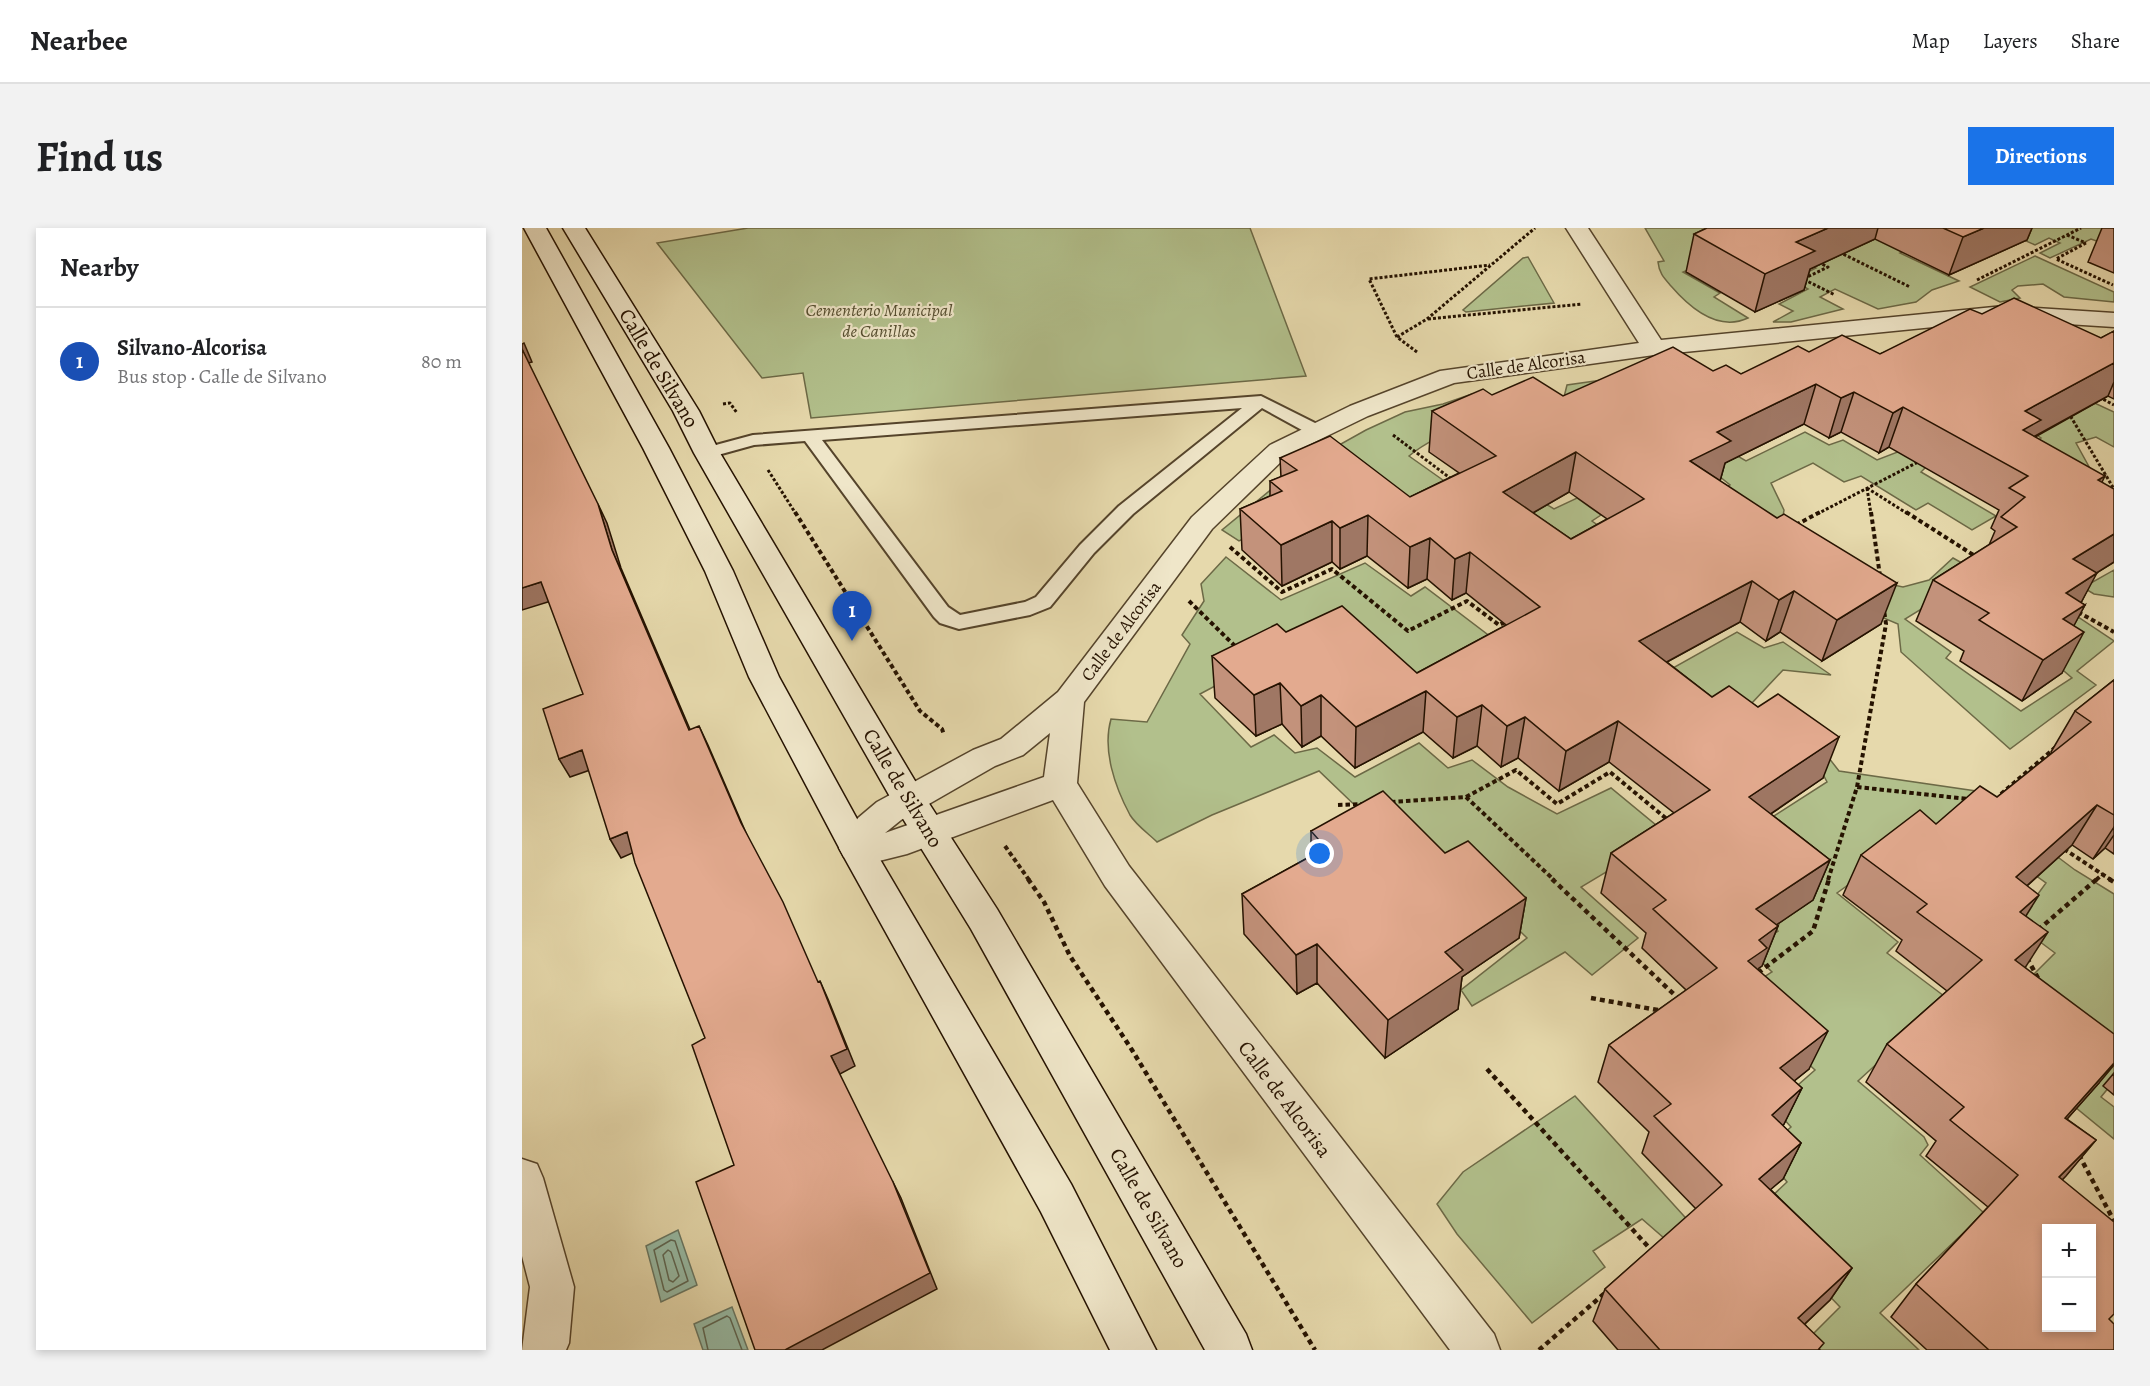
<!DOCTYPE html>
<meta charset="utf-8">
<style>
body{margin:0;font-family:Alegreya,serif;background:#f2f2f2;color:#202124}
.controls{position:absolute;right:18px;bottom:18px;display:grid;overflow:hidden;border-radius:0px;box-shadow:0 3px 9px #0003}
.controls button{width:54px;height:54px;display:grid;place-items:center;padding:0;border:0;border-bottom:2px solid #e0e0e0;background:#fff;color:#202124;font:30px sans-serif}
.you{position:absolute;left:798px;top:626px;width:21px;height:21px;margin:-15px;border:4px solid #fff;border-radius:50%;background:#1a73e8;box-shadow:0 0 0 9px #1a73e833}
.badge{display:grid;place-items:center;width:39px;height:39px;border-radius:50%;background:#1a73e8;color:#fff;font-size:20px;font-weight:700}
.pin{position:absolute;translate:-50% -50px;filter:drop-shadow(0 2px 3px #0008)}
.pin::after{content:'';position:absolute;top:32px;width:21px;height:18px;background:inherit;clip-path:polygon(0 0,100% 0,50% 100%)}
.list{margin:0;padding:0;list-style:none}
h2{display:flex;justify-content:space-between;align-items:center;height:78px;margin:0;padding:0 24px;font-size:26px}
h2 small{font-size:20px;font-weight:400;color:#757577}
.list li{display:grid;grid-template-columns:39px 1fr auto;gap:18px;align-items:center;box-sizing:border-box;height:108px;padding:0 24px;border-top:2px solid #e0e0e0}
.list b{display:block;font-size:22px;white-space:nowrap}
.list p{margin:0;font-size:20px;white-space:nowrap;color:#757577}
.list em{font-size:20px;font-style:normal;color:#757577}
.map{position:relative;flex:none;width:1592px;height:1122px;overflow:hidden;border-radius:0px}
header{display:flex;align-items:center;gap:36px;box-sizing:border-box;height:84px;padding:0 30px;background:#fff;border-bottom:2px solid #e0e0e0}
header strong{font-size:28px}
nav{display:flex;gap:33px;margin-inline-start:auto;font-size:21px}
.intro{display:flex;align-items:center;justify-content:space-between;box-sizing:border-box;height:144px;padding:0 36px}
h1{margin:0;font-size:42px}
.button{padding:15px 27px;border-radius:0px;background:#1a73e8;color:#fff;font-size:21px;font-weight:700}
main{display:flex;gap:36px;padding:0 36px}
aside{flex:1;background:#fff;border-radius:0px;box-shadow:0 3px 9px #0003}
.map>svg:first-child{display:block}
.green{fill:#b2c08c;stroke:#6c6946;stroke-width:1.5}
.water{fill:#97bba5;stroke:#697763;stroke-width:1.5}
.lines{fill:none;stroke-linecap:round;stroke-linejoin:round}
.shore{stroke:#5e6652;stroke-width:1.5}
.lane-casing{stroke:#55442b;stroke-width:4}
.street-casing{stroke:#55442b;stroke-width:3}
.secondary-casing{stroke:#251200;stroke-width:3}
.path-far2{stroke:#251200;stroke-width:3;stroke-dasharray:3 2;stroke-linecap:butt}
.path-far1{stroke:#251200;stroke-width:4;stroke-dasharray:4.5 3;stroke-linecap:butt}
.path{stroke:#251200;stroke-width:4.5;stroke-dasharray:5 4;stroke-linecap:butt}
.lane{fill:#efe6c9;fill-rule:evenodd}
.street{fill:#efe6c9;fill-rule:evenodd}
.secondary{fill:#efe6c9;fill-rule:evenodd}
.wall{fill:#c3927b;stroke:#251200;stroke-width:1.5;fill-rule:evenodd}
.shaded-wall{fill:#9f7764;stroke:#251200;stroke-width:1.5}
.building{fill:#e3aa8f;stroke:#251200;stroke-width:1.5;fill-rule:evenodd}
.labels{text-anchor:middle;stroke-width:4.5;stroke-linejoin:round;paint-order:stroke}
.far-park-label{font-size:18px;font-style:italic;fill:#564f31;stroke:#efe6c9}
.far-street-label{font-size:18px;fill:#251200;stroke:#efe6c9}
.street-label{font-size:21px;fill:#251200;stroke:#efe6c9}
</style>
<header>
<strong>Nearbee</strong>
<nav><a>Map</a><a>Layers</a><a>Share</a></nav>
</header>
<div class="intro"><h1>Find us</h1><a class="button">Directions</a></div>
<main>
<aside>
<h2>Nearby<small></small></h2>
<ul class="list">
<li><span class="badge" style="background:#1a4fb4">1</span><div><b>Silvano-Alcorisa</b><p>Bus stop · Calle de Silvano</p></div><em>80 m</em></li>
</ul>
</aside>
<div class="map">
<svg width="1592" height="1122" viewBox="0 0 1592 1122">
<rect width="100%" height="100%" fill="#e6d9ac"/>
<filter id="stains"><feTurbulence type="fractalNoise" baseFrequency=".00333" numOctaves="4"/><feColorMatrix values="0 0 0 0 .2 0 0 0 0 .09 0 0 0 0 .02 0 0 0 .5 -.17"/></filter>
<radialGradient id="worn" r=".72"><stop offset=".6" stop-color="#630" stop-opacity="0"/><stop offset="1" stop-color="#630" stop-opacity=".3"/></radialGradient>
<path class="green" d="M226,0H728L784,148L289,190L281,145L240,150L135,15Z
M1123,0H1225L1203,26L1161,44L1198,65L1192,69L1226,90C1196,104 1168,80 1149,58C1142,50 1137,45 1136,34L1142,33Z
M1475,0H1592L1586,17L1569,11L1528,30L1518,25L1538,15L1527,10L1513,17Z
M1353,3L1403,12L1378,25L1437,53L1410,62L1394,74L1356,81L1313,61L1298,69L1321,81L1269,94H1251L1271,83L1257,76L1286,61L1270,52L1294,40L1275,30Z
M1513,28L1592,64V74L1542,69L1521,56L1496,58L1490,62L1498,70L1478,74L1448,59Z
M1006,29L1032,75L944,84L941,82L1001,30Z
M1094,150L1106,163L1089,176L1107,196L1120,203L1111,208L1134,221L1106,233L1080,218L1063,224C1059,214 1054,210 1045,204C1039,199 1030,189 1022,187C986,177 915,204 887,228L935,262L963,253L986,265L999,261L1032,281L1055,270L1079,287L1070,293L1135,339L1189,306L1170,293L1190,283L1178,274L1208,257L1187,240L1214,227L1224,233L1283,204L1307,217L1321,212L1355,232L1378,223L1405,238L1399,244L1474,288L1450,302L1406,275L1394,282L1339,248L1322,254L1291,235L1249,255L1262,282L1260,294L1198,331L1189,325L1118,365L1042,314L1020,306L971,274L914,296L904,289L871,305L850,287L858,281L806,244L750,271L757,279L735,290L743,300L717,313L700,302L774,241L844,202L883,184L921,176L950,166H958L973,177L1042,169L1045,157Z
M1551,165L1592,184V219L1574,209L1554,215L1592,284L1497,225L1519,210L1498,196Z
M704,329L759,372L843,335L889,368L903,359L973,412L1144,444L1215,404L1242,420L1261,414L1309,447L1261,442L1230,475L1303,525L1317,543L1461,564L1484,590L1553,642L1592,666V853L1579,869L1592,879V911L1553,879L1485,773L1533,725L1494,696L1524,655L1458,607L1379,619L1315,665L1376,714L1365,725L1426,771L1336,853L1402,909L1406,917L1398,927L1462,985L1358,1085L1397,1122H1275L1318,1079L1230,987L1265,954L1241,924L1269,899L1251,879L1293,842L1220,774L1234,754L1250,744L1228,723L1256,703L1240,685L1244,593L1305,554L1295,535L878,479L753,426L678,466L729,519L752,507L773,525L795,520L833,549L897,515L926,540L950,532L986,559L1035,586L1089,560L1146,607L1059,659L1116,710L1070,747L1043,724L950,778L939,762L1005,710L929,635L844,588L797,543L690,587L635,614C627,606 614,597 608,587C593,559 580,522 589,491L625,494L668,416L660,407L682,373L679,356Z
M1431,330L1458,345L1383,391L1429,424L1424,430L1499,483L1550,450L1528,431L1532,407L1556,389L1592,413L1555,443L1574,457L1488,521L1379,424L1376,396L1352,386L1334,349L1381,359L1407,352Z
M1592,342V369L1572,366L1555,356L1569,355Z
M1053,868L1171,998L1150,1017L1120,991L1071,1023L1083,1039L1010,1095L935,1006L915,976L941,944Z"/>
<path class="water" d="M156,1002L175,1057L139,1074L124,1018Z
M210,1079L226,1122H181L172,1096Z"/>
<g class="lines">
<path class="shore" d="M149,1012L153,1013L166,1053L145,1064L142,1062L132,1022Z
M146,1022L149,1024L157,1048L151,1054L147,1052L141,1027Z
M186,1122L181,1100L205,1088L208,1090L220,1122"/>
<g class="lane-casing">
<path id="lane" d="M739,168L801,199L804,203L801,207H789L740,180L611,286L572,325L528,379L508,387L437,401L418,395L412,389L283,213L232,217L185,230L179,229L176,225L179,221L231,207ZM720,180L597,278L558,317L514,369L503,374L438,387L426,379L300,212Z"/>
</g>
<g class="street-casing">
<path id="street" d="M1044,0H1066L1139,112L1482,78L1592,85V99L1482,92L1132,127L932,155L846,188L766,227L690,301L562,474L555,555L607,638L972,1106L978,1122H928L583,658L531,572L385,626L357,633H334L322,629L317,620L336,590L355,574L451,522L479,511L536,464L670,289L748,217L828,178L918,143L1117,115ZM528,505L522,549L363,605L379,592L473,538L501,527Z
M0,931L15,936L21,950L52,1059L47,1115L44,1122H0L8,1059L0,1028Z"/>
</g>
<g class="secondary-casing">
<path id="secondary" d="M2,0H24L147,220L211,343L257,449L346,611L549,956L634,1122H588L519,984L322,629L227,449L183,343L121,220Z
M41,0H63L177,183L198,225L399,563L475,681L724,1106L730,1122H683L449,701L375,581L172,225L151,183Z"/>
</g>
<path class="path-far2" d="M1545,7L1564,15
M1564,15L1534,31L1591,57
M1317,24L1388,59
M1296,34L1306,39L1281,51L1313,67
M1455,52L1559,0
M906,91L1060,76
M875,109L847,51L968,37
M895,124L875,109L905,91L1013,0
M1577,169L1592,177
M201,176L208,175L215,185
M1546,184L1592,261
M871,207L932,253
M246,242L274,286
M1345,260L1349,286
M1345,260L1386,286
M1295,286L1398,233"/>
<path class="path-far1" d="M273,284L398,483L420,501L422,507
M1349,284L1358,348
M1384,284L1453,328
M1274,297L1298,284
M708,319L760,364L810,341L886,403L945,373L977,397L985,393
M667,373L715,420
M1556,384L1592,404
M1335,559L1364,396L1362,382
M1479,566L1535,518
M944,569L994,542L1035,576L1088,544L1146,592
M869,574L944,569L1032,652
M816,577L840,576
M483,618L507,652
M1542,621L1589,652
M1306,652L1335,559L1446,571
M1574,652L1581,646"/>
<path class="path" d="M506,651L522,674L548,728L610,822L793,1122
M1030,651L1158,772
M1587,651L1592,654
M1516,702L1575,651
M1505,730L1516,750
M1236,745L1291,703L1307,651
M1069,770L1141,783
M965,841L1130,1023
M1557,927L1592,993
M1017,1122L1083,1065"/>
<use href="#lane" class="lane"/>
<use href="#street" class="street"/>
<use href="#secondary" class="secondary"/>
</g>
<path class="wall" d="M1185,0H1510L1505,12L1427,47L1353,11L1288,41L1282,62L1233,84L1164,44L1172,6Z
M1580,0H1592V45L1566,34Z
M1460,86L1579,110L1592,103V171L1586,168L1513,209L1580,255L1592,261V334L1574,345L1559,375L1563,377L1552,397L1540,445L1500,473L1438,433L1442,423L1394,393L1411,352L1467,317L1473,303L1469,300L1477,282L1367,219L1357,225L1319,204L1307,210L1282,196L1203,235L1198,253L1359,396L1300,433L1258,404L1244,413L1218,394L1145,434L1190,469L1301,550L1249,586L1308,632L1291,672L1254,697L1256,698L1240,738L1237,740L1236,742L1287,841L1272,853L1280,860L1261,898L1279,915L1261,951L1248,961L1330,1040L1308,1072L1283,1096L1298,1122H1096L1071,1093L1083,1061L1174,981L1120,925L1127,904L1076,854L1087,817L1164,762L1120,720L1124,705L1079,665L1089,625L1152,585L1087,534L1037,563L996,530L979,539L955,518L931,530L901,504L833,540L799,508L780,519L760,496L734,508L693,470L690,428L764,404L895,445L984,397L944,365L930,372L905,351L886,360L845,328L818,341L810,334L760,358L720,322L718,281L748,268V253L759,249L758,230L888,269L937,245L907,224L910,183L970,167L1041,168L1191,143L1219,146L1287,124L1358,126ZM1047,264L1085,291L1049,311L1011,285Z
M1592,452V626L1583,620L1571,631L1550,617L1505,658L1503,739L1577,855L1545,891L1574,912L1540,952L1587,1091L1592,1122H1405L1369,1089L1394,1056L1466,979L1404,928L1414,913L1344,854L1365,816L1425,763L1374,723L1380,712L1321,667L1339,627L1414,596L1475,569L1530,525L1529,524L1553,483Z
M789,603L923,625L1004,670L997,710L940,749L936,781L863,830L795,755L775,766L722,706L720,666L789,628Z
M1592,845V867L1581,858Z"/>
<path class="shaded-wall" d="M1306,0H1356L1353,11L1288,41L1282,62L1233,84L1243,46L1274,14Z
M1462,0H1510L1505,12L1427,47L1441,9Z
M2,115L10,134L6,135L0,121V116Z
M1592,135V154L1586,168L1511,209L1490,239L1503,183Z
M1294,156L1282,196L1203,235L1198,253L1168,233L1195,204Z
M1332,164L1319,204L1307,210L1319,170Z
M1381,179L1367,219L1357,225L1371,185Z
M1054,224L1047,264L976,305L981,264Z
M1583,248L1563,289L1576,252Z
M76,276L85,295L99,340L176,520L90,322Z
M846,287L845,328L818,341V300Z
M810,293V334L760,358L759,317Z
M1592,306V334L1530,373L1551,331Z
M908,310L905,351L886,360L888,319Z
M948,324L944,365L930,372L933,331Z
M1575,345L1555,382L1563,377L1541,418L1520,432L1539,396L1544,365Z
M1230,353L1218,394L1108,454L1117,413Z
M19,354L29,373L0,382V360Z
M1375,355L1359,396L1300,433L1315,392Z
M1272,363L1258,404L1244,413L1257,372Z
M1562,404L1540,445L1500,473L1521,432Z
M758,455L760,496L734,508L732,467Z
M904,463L901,504L833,540L834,499Z
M799,467V508L780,519L779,478Z
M960,477L955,518L931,530L935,489Z
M1003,489L996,530L979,539L985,498Z
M1096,493L1087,534L1037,563L1044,523Z
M177,498L186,517L228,614L219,595Z
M1317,509L1301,550L1213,610L1227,569Z
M60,522L71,541L48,549L37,531Z
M1575,577L1550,617L1470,689L1494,649Z
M1592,599V607L1583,620L1571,631Z
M105,604L115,623L99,630L88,611Z
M1308,632L1291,672L1219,721L1234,681Z
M1517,667L1492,707L1498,684Z
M1004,670L997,710L940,749L936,781L863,830L866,792L923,724Z
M1256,698L1240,738L1237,740L1229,759L1226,733L1237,712Z
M1526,704L1501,743L1493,732Z
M795,716V755L775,766L774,727Z
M298,753L306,771L333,838L318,846L309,828Z
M1306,803L1287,841L1241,878L1258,840Z
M1592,835V837L1577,855L1514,926L1543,890Z
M1280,860L1262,896L1232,924L1250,887Z
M1574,912L1544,948L1508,984L1537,949Z
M1279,915L1261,951L1220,986L1237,951Z
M371,954L379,970L415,1061L300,1122H263Z
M1330,1040L1308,1072L1256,1121L1276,1090Z"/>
<path class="building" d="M1185,0H1306L1274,14L1293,23L1243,46L1172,6Z
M1421,0H1462L1441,9Z
M1492,70L1579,110L1592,103V135L1503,183L1519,192L1501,202L1583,248L1576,252L1592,261V306L1551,331L1575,345L1544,365L1563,377L1541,391L1562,404L1521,432L1457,392L1467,385L1411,352L1495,299L1479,289L1503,269L1487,260L1506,248L1381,179L1371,185L1332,164L1319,170L1294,156L1195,204L1209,213L1168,233L1255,290L1262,286L1375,355L1315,392L1272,363L1257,372L1230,353L1117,413L1190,469L1207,458L1236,479L1256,466L1317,509L1227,569L1308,632L1234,681L1256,698L1237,712L1245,720L1226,733L1306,803L1258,840L1280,860L1250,887L1279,915L1237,951L1330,1040L1276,1090L1302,1115L1296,1122H1138L1083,1061L1200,957L1132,888L1149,876L1087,817L1195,740L1131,681L1144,672L1089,625L1188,562L1096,493L1044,523L1003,489L985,498L960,477L935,489L904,463L834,499L799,467L779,478L758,455L732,467L690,428L755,396L764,404L820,378L895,445L1018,379L948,324L933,331L908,310L888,319L846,287L818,300L810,293L759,317L718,281L760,263L748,253L775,242L758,230L808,208L888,269L974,228L910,183L961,161L970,167L1011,149L1041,168L1151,119L1191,143L1204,137L1219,146L1276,118L1287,124L1320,107L1358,126L1448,81L1460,86ZM1054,224L1122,271L1049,311L981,264Z
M0,121L76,276L90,322L167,502L177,498L219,595L261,674L296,754L298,753L325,821L309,828L371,954L408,1045L263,1122H233L174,954L212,937L170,817L183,810L113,635L105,604L88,611L60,522L37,531L21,481L61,466L19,354L0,360Z
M1592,452V587L1575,577L1494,649L1517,667L1498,684L1526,704L1493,732L1592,806V835L1543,890L1574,912L1537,949L1592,994V1086L1587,1091L1592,1096V1122H1467L1394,1056L1496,947L1428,892L1442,879L1365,816L1460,732L1395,684L1405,676L1339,627L1398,582L1414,596L1458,558L1475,569L1569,494L1553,483ZM1524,1000H1569V1100H1524Z
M861,563L923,625L946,613L1004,670L923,724L941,742L866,792L795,716L774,727L720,666L804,620L789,603Z"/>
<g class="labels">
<g class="far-park-label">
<text x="357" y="88">Cementerio Municipal<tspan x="357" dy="21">de Canillas</tspan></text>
</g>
<g class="far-street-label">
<text transform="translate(1004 137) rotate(-8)" y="6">Calle de Alcorisa</text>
<text transform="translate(599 403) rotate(-53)" y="6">Calle de Alcorisa</text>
</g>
<g class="street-label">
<text transform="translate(137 140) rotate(59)" y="7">Calle de Silvano</text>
<text transform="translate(381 560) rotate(59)" y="7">Calle de Silvano</text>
<text transform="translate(763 871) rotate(53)" y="7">Calle de Alcorisa</text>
<text transform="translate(627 980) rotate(60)" y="7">Calle de Silvano</text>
</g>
</g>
<rect width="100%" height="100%" filter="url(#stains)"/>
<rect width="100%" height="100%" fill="url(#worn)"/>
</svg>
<div class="controls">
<button>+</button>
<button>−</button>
</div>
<div class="you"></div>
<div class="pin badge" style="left:330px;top:413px;background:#1a4fb4">1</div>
</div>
</main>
